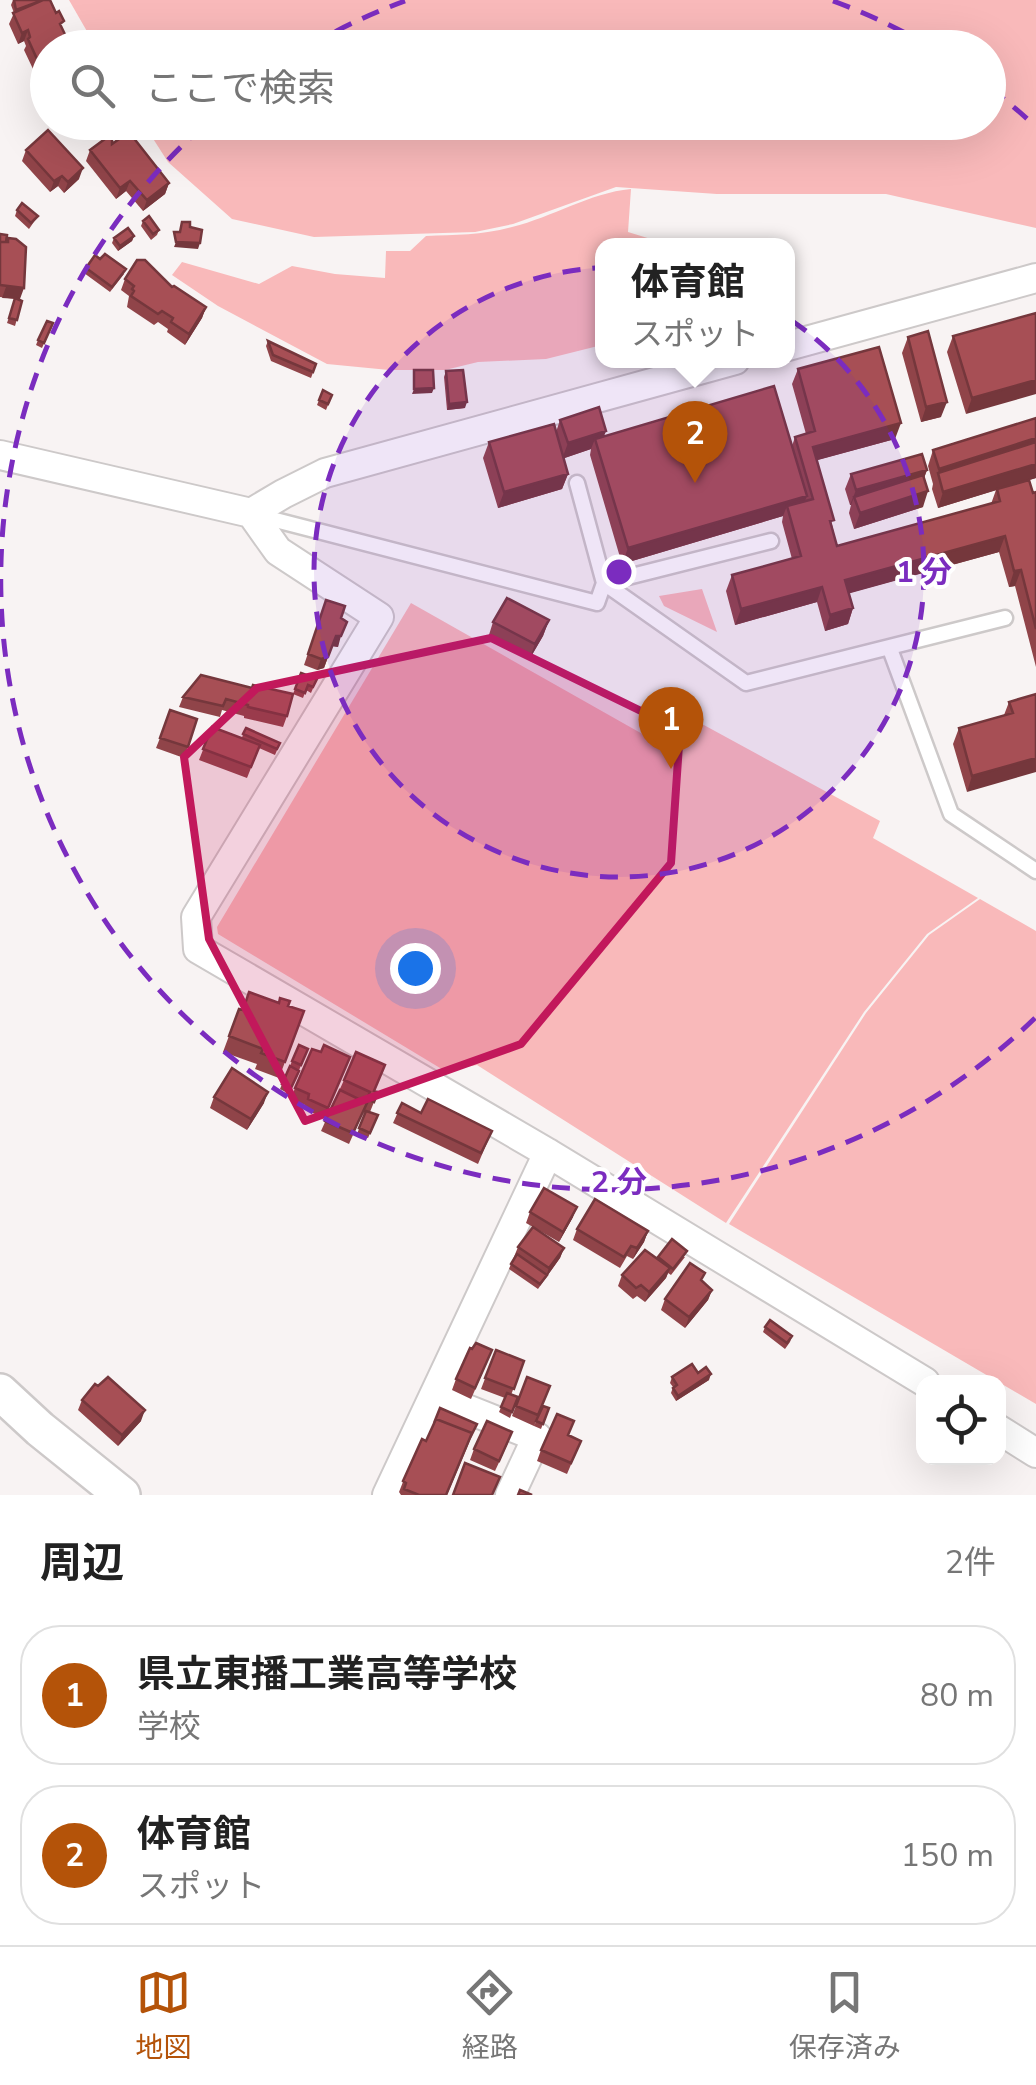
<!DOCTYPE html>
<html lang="ja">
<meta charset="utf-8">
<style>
body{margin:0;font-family:"Nunito Sans","Noto Sans JP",sans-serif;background:#f6f6f6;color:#222}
.controls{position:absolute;right:30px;bottom:30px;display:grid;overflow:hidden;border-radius:20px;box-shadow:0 10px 40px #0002}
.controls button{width:90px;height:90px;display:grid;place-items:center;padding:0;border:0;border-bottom:2px solid #e0e0e0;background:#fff;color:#222;font:50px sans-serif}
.you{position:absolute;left:415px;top:968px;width:35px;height:35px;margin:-25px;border:8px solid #fff;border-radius:50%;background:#1a73e8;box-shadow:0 0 0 15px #1a73e833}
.badge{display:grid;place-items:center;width:65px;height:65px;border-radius:50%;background:#b45309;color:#fff;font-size:32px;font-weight:700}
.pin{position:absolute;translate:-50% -82px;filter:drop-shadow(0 2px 5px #0008)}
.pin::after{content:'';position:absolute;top:52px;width:35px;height:30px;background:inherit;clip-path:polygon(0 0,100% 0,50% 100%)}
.popup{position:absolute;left:595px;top:238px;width:200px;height:130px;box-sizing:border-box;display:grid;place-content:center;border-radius:20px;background:#fff;filter:drop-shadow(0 2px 8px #0005);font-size:32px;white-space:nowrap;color:#767676}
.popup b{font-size:38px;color:#222}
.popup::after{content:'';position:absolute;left:50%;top:100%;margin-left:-20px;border:20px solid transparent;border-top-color:#fff}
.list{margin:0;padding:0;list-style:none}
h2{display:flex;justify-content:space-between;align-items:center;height:130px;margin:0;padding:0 40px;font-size:42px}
h2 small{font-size:32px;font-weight:400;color:#767676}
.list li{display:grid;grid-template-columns:65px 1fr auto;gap:30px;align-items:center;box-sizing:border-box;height:140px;margin:0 20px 20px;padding:0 20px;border:2px solid #e0e0e0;border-radius:40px}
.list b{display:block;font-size:38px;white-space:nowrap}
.list p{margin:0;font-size:32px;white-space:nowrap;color:#767676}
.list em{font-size:32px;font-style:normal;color:#767676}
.icon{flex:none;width:55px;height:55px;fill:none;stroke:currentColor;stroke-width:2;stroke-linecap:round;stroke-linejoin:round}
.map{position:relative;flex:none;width:1036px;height:1495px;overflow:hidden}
.search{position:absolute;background:#fff;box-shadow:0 10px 40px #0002;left:30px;right:30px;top:30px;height:110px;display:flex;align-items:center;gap:25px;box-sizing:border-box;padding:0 35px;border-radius:55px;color:#767676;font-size:38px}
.sheet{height:450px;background:#fff}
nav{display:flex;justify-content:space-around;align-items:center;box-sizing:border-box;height:140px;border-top:2px solid #e0e0e0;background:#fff;font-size:28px;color:#767676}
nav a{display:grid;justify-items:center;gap:5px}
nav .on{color:#b45309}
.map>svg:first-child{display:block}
.green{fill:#f9b9ba}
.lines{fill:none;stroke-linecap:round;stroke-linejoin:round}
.service-casing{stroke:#cdc9c9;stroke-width:19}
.minor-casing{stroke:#cdc9c9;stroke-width:32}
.tertiary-casing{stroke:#cdc9c9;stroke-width:40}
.service{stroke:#fff;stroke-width:14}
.minor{stroke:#fff;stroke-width:28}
.tertiary{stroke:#fff;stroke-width:35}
.wall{fill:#904449}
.shaded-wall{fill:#75373c}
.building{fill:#a74f55;stroke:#75373c;stroke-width:2.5}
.marked{fill:#c2185b;fill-opacity:0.2;stroke:#c2185b;stroke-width:8;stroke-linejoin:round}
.ring{fill:none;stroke:#7b2cbf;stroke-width:5;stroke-dasharray:18 12}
.centre{fill:#7b2cbf;stroke:#fff;stroke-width:5}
.ring-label{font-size:30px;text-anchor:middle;font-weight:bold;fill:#7b2cbf;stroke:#fff;stroke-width:8;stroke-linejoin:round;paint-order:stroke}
</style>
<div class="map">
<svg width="1036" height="1495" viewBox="0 0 1036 1495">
<rect width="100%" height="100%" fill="#f8f3f3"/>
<path class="green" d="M69,0H1036V228L886,194H717L616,187L513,224L475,232L314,237L232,219L168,162L143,123L988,122V48L96,47Z
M631,189L628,232L654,240H682L683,245H602V345L546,359L478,362L445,370H389L327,364L218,306L172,275L182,262L259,284L292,266L335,274L385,278L386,251H410L426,236C455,235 484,235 512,227C553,217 589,193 631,189Z
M702,589L717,632L664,606L659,596Z
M411,603L646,736L691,718L880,821L873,838L978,898L927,934L864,1012L726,1223L477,1065L445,1071L218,934L217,927Z
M980,899L1036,931V1404L729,1224L866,1013L929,935Z"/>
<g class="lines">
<g class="service-casing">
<path id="service" d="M577,483L604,583L746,683L1005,618
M256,515L597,603L604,583L771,541
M890,649L951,814L1036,871"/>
</g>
<g class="minor-casing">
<path id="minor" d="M788,346L1036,278
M0,455L251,513L278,551L379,617L196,917L198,949L548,1153L925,1382
M251,513L283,494L325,473L735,360
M434,1396L537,1437L510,1495
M998,1429L1036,1453
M387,1495L548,1153"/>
</g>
<g class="tertiary-casing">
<path id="tertiary" d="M0,1392L40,1429L122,1495"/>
</g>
<use href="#service" class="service"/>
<use href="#minor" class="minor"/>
<use href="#tertiary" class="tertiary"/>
</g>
<path class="wall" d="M13,0L48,48V64L33,69L24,50L26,46L24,41L18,44L9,24L14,13L11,5Z
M112,144L169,183L165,194L143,211L126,191L116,199L86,161L90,150Z
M26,150L79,179L64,193L58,186L50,192L22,161Z
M17,210L38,216L29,229L15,216Z
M143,221L159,230L157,235L151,240L141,226Z
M0,234L6,242L20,299H16L22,301L15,326L7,323L15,299L0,297Z
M134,236L132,241L118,251L112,243L114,238Z
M86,268L124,274L110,292L84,273Z
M125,279L172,287L206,307L202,318L185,345L167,332L168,329L158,322L154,325L127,307L129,296L121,290Z
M1036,313L966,414L947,352L953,336Z
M53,323L42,348L36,345L38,340Z
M908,337L941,417L921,422L902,353Z
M268,341L316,364L311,378L271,361L266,346Z
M798,369L895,439L817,460L837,546L991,504L996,490L938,508L932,489L933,484L928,466L933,450L1036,418V478L1026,481L1033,493L1036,492V667L1015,586L1009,587L999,552L849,593L853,608L848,624L825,631L817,602L735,625L726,591L732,575L792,559L782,522L783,516L622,564L590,455L591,449L564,458L568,474L562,489L498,508L483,458L489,442L556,432L560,420L604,436L792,446L795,437L806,434L792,384Z
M446,371L465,408L447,410L444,377Z
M323,390L332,395L326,410L317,405Z
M927,470L924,478L923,507L854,529L849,513L851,505H850L845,489L851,474Z
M326,600L341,618L338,647L332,646L324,668L317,670L304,665Z
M549,620L543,636L529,660L488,638L493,622Z
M301,673L317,679L311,693L306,690L303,698L293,694Z
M201,675L287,716L283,727L244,718V716L222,710L220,717L179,707L183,697Z
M1036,694L967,792L953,744L959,728L1004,715L1009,702Z
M197,719L184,758L156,748L160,738Z
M212,727L242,738L243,734L280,743L275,755L259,748L247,778L199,760Z
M288,1006L304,1011L279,1078L255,1069L257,1064L223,1052L239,1009L243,1010Z
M299,1045L308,1049L289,1094L280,1089Z
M321,1052L350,1057L324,1118L304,1109L305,1105L291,1099L295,1088Z
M344,1080L378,1092L370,1112L378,1115L368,1138L357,1134L366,1111L364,1110L349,1144L321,1131Z
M214,1097L264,1103L247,1130L210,1108Z
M402,1103L421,1113L492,1131L478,1164L393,1123Z
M530,1212L573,1217L559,1242L535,1228L564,1248L560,1258L538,1289L509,1269L518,1247L533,1227L526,1223Z
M577,1229L648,1231L644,1242L633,1259L627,1256L620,1268L573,1240Z
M685,1257L671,1275L668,1273L666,1278L645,1302L637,1296L633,1299L618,1286L622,1275L658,1258Z
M712,1290L708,1300L685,1328L661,1310L665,1299Z
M765,1327L792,1336L790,1342L785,1349L763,1332Z
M472,1349L488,1360L471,1399L452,1390L456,1379Z
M496,1350L524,1361L511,1395L518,1397L510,1418L499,1412L505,1398L481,1389Z
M527,1377L550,1386L534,1426L512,1416Z
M672,1377L709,1380L676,1401L671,1393L673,1387L670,1383Z
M82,1400L141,1421L118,1446L78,1410Z
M543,1406L549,1408L541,1429L534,1426Z
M477,1424L447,1495H401L399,1492L410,1464L426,1441Z
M568,1435L581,1441L567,1474L537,1461L541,1450Z
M508,1443L495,1471L470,1460L474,1449Z"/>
<path class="shaded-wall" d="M28,30L24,41L18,44L22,33Z
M48,54V64L33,69L37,59Z
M83,168L79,179L64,193L68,182Z
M62,176L58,186L50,192L54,181Z
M130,181L126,191L116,199L120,188Z
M169,183L165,194L143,211L147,200Z
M134,236L132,241L118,251L120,246Z
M176,242L200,243L198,249L174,247Z
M6,287L24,288L20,299L2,298Z
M206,307L202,318L185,345L189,334Z
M1036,380V394L966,414L972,398Z
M434,388L432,393L412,394L414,389Z
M467,402L465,408L447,410L449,404Z
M947,402L941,417L921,422L926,407Z
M901,423L895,439L807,463L813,447Z
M606,431L600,447L595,439L591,449L562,459L568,443Z
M1036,438V452L938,473L939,469Z
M1036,464V478L938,508L943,492Z
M927,470L921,486L854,497L851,505H850L856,490Z
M568,474L562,489L498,508L504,492Z
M928,491L923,507L854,529L860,513Z
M807,496L801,511L787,506L783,516L622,564L628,548Z
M1005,536L999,552L840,596L845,580Z
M1021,570L1015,586L1009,587L1014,571Z
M822,587L817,602L735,625L741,609Z
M853,608L848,624L825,631L830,615Z
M549,620L543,636L529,660L535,644Z
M336,636H341L338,647L332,646Z
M328,657L324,668L317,670L321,659Z
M1036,758V772L967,792L972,776Z
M268,1092L264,1103L247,1130L251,1119Z
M577,1207L573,1217L559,1242L563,1232Z
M648,1231L644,1242L633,1259L637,1248Z
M564,1248L560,1258L545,1279L549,1268Z
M670,1268L666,1278L645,1302L649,1292Z
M712,1290L708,1300L685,1328L689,1317Z
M711,1374L709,1380L676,1401L678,1396Z
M145,1410L141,1421L118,1446L122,1435Z"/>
<path class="building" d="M14,0H43L16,10Z
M43,0H50L56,13L59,11L64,21L60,24L70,45L64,48H48V54L37,59L28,39L30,37L28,30L22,33L13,13Z
M48,130L83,168L68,182L62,176L54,181L26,150Z
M129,132L169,183L147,200L130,181L120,188L90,150L109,136L112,139V144Z
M22,203L38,216L31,223L17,210Z
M149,216L159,230L153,234L143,221Z
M182,222H190V227L202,230L200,243L176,242L174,232H180Z
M128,228L134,236L120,246L114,238Z
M0,234L7,235L6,242H0Z
M8,238L16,239L26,247L24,288L0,285V242H8Z
M105,254L126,269L112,287L86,268L95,255L100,259Z
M137,260H145L172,287L174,286L206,307L189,334L171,322L173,318L162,311L158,314L131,296L134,291L132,289L134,286L125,279Z
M15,298L22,301L17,320L9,318Z
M1036,313V380L972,398L953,336Z
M47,321L53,323L44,343L38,340Z
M928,331L947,402L926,407L908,337Z
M268,341L316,364L313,372L273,355Z
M879,347L901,423L813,447L834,520L830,521L837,546L1000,501L997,489L1029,480L1033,493L1036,492V629L1021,570L1014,571L1005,536L845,580L853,608L830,615L822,587L741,609L732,575L801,556L787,506L813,499L795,437L815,431L798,369Z
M414,370H433L434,388L414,389Z
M463,370L467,402L449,404L446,371Z
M774,386L807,496L628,548L595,439Z
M323,390L332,395L328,404L319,400Z
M599,407L606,431L568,443L560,420Z
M1036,418V438L939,469L933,450Z
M554,424L568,474L504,492L489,442Z
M1036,442V464L943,492L938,473Z
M922,454L927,470L856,490L851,474Z
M923,475L928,491L860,513L854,497Z
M507,598L549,620L535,644L493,622Z
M326,600L345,606L341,618L347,622L341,636H336L328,657L321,659L308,654Z
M301,673L317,679L313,687L308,685L305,693L295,689Z
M201,675L252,688L253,685L293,694L287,716L248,707V705L226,699L223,706L183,697Z
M1036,694V758L972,776L959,728L1013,713L1009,702Z
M170,710L197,719L188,747L160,738Z
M212,727L260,745L251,767L203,749Z
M246,728L280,743L277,749L243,734Z
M249,992L279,1003L280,998L290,1001L288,1006L304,1011L285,1062L261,1053L263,1049L229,1036L239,1009L243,1010Z
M299,1045L308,1049L301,1065L292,1061Z
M324,1045L350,1057L328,1108L308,1099L309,1094L295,1088L312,1049L321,1052Z
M356,1052L385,1065L374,1091L378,1092L374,1102L367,1099L370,1092L344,1080Z
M290,1066L299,1071L291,1088L282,1084Z
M232,1068L268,1092L251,1119L214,1097Z
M340,1090L367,1103L353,1133L325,1121Z
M428,1099L492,1131L481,1153L397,1113L402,1103L421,1113Z
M366,1111L378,1115L370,1133L359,1128Z
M544,1188L577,1207L563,1232L530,1212Z
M595,1199L648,1231L637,1248L631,1246L624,1257L577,1229Z
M533,1227L564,1248L549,1268L518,1247Z
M672,1239L687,1251L673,1269L658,1257Z
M645,1250L670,1268L649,1292L641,1285L636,1288L622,1275Z
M517,1254L547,1275L540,1284L511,1264Z
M690,1263L705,1273L701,1280L712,1290L689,1317L665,1299Z
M770,1320L792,1336L787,1343L765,1327Z
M476,1343L492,1350L475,1388L456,1379L470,1348L472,1349Z
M496,1350L524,1361L514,1389L485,1378Z
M692,1364L698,1373L706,1367L711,1374L678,1396L673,1388L677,1385L672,1377Z
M108,1377L145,1410L122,1435L82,1400L95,1384L98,1386Z
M527,1377L550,1386L538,1415L516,1406Z
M507,1393L518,1397L512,1412L501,1407Z
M543,1406L549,1408L543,1424L536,1421Z
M440,1408L477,1424L470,1438L472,1433L436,1419L434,1423Z
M557,1414L574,1421L568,1435L581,1441L571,1463L541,1450Z
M436,1419L472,1433L446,1495H419L404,1489L406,1483L403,1481L422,1439L426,1441Z
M487,1421L512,1432L499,1461L474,1449Z
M465,1463L500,1477L492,1495H453Z
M520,1490L532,1495H518Z"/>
<path class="marked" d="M491,638L680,730L671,863L521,1044L305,1121L209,939L184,757L257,688Z"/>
<circle cx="619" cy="572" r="305" fill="#7b2cbf" fill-opacity=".12"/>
<g class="ring">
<circle cx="619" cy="572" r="305"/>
<path d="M1035 1018A610 610 0 1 1 203 126M309 46A610 610 0 0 1 405 1M833 1A610 610 0 0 1 929 46M990 88A610 610 0 0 1 1035 126"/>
</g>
<circle cx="619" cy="572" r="15" class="centre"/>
<g class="ring-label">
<text x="924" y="582">1 分</text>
<text x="619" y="1192">2 分</text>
</g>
</svg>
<div class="controls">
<button><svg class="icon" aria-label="locate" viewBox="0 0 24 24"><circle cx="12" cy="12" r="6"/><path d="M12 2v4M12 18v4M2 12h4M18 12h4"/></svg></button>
</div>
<div class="you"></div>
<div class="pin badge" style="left:671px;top:769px">1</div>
<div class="pin badge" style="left:695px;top:483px">2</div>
<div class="popup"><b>体育館</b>スポット</div>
<div class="search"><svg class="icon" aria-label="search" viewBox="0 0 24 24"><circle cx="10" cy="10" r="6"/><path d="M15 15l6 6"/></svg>ここで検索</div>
</div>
<section class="sheet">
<h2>周辺<small>2件</small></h2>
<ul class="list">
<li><span class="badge">1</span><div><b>県立東播工業高等学校</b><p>学校</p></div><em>80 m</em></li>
<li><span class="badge">2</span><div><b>体育館</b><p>スポット</p></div><em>150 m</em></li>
</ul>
</section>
<nav>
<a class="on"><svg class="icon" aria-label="map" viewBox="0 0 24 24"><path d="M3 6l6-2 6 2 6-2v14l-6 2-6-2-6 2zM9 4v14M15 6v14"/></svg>地図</a>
<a><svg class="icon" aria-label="directions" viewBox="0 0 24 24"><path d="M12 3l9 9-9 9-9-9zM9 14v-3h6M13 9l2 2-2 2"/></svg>経路</a>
<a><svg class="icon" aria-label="saved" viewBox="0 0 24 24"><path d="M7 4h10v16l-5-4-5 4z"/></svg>保存済み</a>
</nav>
